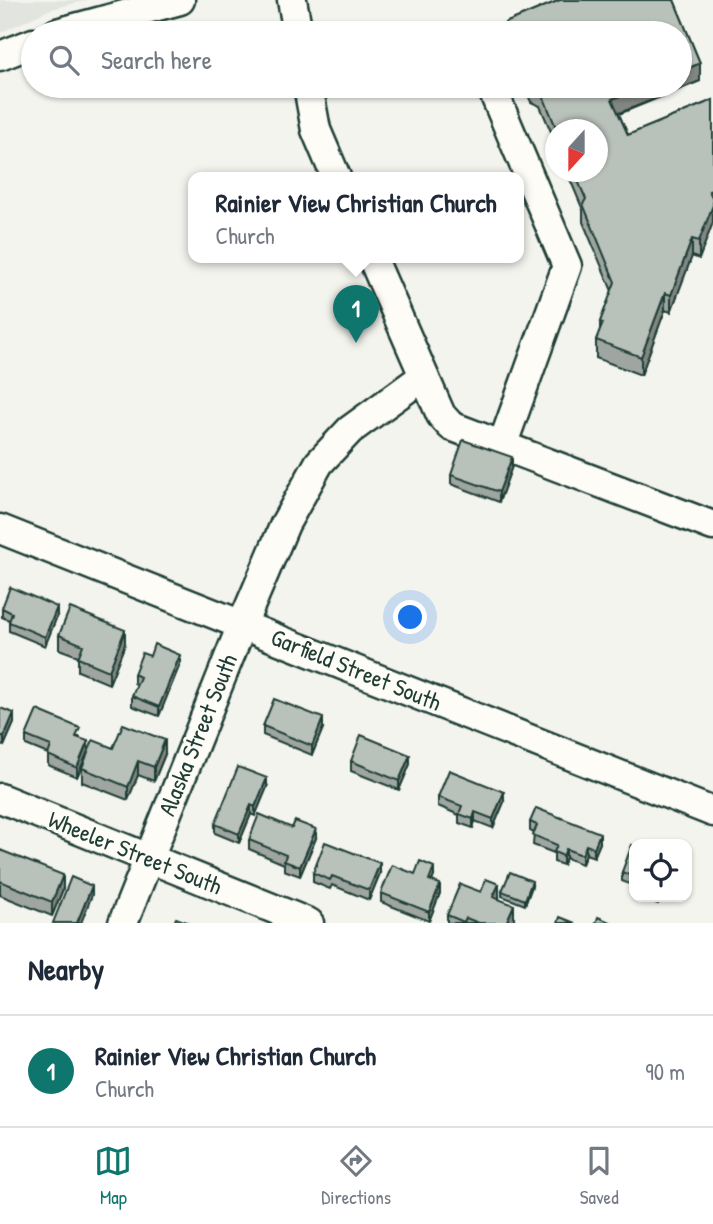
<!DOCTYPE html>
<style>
body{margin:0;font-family:"Patrick Hand",sans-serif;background:#f2f2f3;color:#1f2937}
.controls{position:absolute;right:21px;bottom:21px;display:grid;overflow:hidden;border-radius:14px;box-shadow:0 2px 5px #0004}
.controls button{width:63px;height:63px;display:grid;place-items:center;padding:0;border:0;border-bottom:2px solid #e0e1e3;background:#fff;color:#1f2937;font:35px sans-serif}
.compass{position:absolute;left:545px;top:119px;width:63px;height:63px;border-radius:50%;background:#fff;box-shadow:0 2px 5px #0004;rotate:201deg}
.you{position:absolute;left:411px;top:618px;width:24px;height:24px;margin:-18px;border:5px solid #fff;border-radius:50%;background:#1a73e8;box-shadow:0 0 0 10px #1a73e833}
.badge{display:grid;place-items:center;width:46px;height:46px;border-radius:50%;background:#0f766e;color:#fff;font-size:23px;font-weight:700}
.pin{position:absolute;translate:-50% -58px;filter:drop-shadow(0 2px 4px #0008)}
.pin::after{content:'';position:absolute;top:37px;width:24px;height:21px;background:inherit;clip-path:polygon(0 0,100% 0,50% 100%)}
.popup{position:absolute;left:188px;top:172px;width:336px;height:91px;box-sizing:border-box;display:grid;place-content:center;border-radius:14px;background:#fff;filter:drop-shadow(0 2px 5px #0005);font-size:23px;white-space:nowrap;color:#747a83}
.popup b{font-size:26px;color:#1f2937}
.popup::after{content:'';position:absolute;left:50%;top:100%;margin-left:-14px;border:14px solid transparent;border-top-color:#fff}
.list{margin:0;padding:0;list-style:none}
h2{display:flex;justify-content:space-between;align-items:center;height:91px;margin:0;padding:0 28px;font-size:30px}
h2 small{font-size:23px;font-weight:400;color:#747a83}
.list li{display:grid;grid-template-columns:46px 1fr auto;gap:21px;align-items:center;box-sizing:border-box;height:112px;padding:0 28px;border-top:2px solid #e0e1e3}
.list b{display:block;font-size:26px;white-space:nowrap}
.list p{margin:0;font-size:23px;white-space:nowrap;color:#747a83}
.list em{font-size:23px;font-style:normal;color:#747a83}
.icon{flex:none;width:38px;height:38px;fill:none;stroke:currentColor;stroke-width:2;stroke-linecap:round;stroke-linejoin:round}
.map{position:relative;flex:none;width:713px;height:923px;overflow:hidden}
.search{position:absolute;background:#fff;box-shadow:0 2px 5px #0004;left:21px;right:21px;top:21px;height:77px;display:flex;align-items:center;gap:18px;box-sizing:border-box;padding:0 24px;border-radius:38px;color:#747a83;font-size:26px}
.sheet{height:203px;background:#fff}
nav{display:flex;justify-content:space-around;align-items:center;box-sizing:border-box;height:98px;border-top:2px solid #e0e1e3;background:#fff;font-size:19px;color:#747a83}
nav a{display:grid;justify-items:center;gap:4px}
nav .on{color:#0f766e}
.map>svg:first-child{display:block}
.built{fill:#e2e5df}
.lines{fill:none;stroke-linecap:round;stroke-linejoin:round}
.minor-casing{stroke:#1f3d34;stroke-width:33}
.minor{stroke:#fdfcf7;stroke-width:28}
.wall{fill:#9fa6a1;stroke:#1f3d34;stroke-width:2}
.shaded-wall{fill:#828783;stroke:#1f3d34;stroke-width:2}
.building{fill:#b9c1bb;stroke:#1f3d34;stroke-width:2}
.labels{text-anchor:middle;stroke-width:6;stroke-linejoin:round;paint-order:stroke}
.street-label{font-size:24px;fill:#1f3d34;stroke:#fdfcf7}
</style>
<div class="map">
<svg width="713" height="923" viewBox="0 0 713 923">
<rect width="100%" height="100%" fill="#f4f4ef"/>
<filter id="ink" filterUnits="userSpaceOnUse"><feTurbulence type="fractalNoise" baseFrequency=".0143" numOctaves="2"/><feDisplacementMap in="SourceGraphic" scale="14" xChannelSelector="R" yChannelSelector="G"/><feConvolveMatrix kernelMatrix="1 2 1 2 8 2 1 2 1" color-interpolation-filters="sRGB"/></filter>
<g filter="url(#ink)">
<path class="built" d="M0,0H88L49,10L0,33Z"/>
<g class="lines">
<g class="minor-casing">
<path id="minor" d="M292,0L298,33
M57,33L180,0
M0,56L33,43
M308,86L316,130L336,177
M491,86L567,266L502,446
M372,257L441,415L451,426L713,526
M0,529L713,812
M0,798L309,923
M123,923L242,625L285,524L319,463L350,430L424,376"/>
</g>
<use href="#minor" class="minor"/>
</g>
<path class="wall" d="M560,0H674L700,63V81L619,114L628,135L713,100V222L699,259L692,256L671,312L665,310L641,375L596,358V340L600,329V322L612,291L583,222V210L567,172H598V130H556V143L540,106L531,102L524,86H680V33H505V23Z
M512,466L499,502L451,484V475Z
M2,608L57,616L45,646L9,631V620L2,617Z
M59,635L125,644L109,684L78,671V656L59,649Z
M150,656L180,664L159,716L132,706V696L137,684L134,683V674Z
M0,708L14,723L4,746L0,745Z
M263,726L323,728L312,755L263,735Z
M26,736L80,737V738L88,751L77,777L48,765V754L26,745Z
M113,748L165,754L154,781L138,775L128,800L82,782V768Z
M351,761L410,764L399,790L351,771Z
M267,787L255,816L251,814L239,843L215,833V824Z
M438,797L504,802L493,828L475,821L473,828L459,823V815L438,806Z
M530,822L600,843L594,857L586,854L582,864L566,858L563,865L554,862V853L533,845L534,833L530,831Z
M316,838L300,876L284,870V864L249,849V840Z
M634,846V886L622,881V872Z
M0,850L63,889L52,916L0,895Z
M313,873H380L369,900L332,885L330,889L313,882Z
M415,874L434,876L432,881L440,893L429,921L381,902V893Z
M532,886L525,905L502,896V891Z
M481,892L499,898L498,899L514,919L512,923H447V915Z
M641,897H661L658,904Z
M661,897H673L671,901Z"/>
<path class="shaded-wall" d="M700,63V81L612,116V99L645,86H680V72Z
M713,190V222L699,259V241L709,191Z
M692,239V256L671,312V295Z
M665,293V310L641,375V357Z
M512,457V466L499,502V492Z
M57,607V616L45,646V637Z
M125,630V644L109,684V671Z
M180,655V664L159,716V707Z
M14,713V723L4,746V737Z
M323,718V728L312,755V746Z
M165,740V754L154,781V767Z
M88,741V751L77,777V768Z
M410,755V764L399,790V781Z
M138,761V775L128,800V787Z
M267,778V787L255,816V807Z
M504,792V802L493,828V819Z
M251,805V814L239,843V834Z
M475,812V821L473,828V819Z
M316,829V838L300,876V867Z
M600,833V843L594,857V848Z
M586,845V854L582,864V855Z
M566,849V858L563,865V856Z
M380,863V873L369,900V890Z
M434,867V876L429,889V880Z
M63,875V889L52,916V902Z
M532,881V886L525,905V900Z
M440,884V893L429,921V912Z
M499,884V898L493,910V897Z
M92,886V895L81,923H77Z
M514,905V919L512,923H506Z"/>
<path class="building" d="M560,0H674L700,63L680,72V33H509L505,23Z
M533,86H645L612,99L628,135L713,100V190L709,191L713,200V205L699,241L692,239L671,295L665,293L641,357L596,340L603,323L600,322L615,282L583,204L586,199L574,172H598V130H557L540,88Z
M463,440L512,457L499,492L451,475Z
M10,587L57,607L45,637L9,622L12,613L2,608Z
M70,608L125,630L109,671L78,658L83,645L59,635Z
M154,644L180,655L159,707L132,696L140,677L134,674L142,653L150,656Z
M274,699L323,718L312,746L263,726Z
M0,708L14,713L4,737L0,735Z
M37,710L80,728L76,737L88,741L77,768L48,755L51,746L26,736Z
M123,724L165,740L154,767L138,761L128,787L82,768L93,740L113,748Z
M361,735L410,755L399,781L351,761Z
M238,767L267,778L255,807L251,805L239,834L215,824Z
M449,770L504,792L493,819L475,812L473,819L459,814L462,806L438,797Z
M536,808L600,833L594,848L586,845L582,855L566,849L563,856L554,852L557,845L533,835L537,825L530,822Z
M259,814L292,828L295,821L316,829L300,867L284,861L286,855L249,840Z
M325,842L380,863L369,890L332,876L330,880L313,873Z
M632,845L634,846V877L622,872Z
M0,850L63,875L52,902L0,881Z
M420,861L434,867L429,880L440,884L429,912L381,893L392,865L415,874Z
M510,872L532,881L525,900L502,891Z
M71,877L92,886L77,923H53Z
M486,879L499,884L493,897L514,905L506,923H479L466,918L464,922L447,915L460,884L481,892Z
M560,917L575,923H558Z
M598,917L612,923H596Z
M176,918L189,923H174Z"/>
</g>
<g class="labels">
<g class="street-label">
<text transform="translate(356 670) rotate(22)" y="8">Garfield Street South</text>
<text transform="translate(198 735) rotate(-68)" y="8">Alaska Street South</text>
<text transform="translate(135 853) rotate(22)" y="8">Wheeler Street South</text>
</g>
</g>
</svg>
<div class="controls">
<button><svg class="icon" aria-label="locate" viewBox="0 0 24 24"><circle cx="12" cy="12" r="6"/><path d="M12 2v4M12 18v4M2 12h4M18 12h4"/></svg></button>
</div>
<svg class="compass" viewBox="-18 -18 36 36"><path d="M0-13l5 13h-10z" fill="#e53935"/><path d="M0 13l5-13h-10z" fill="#747a83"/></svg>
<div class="you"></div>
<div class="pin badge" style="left:356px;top:343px">1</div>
<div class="popup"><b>Rainier View Christian Church</b>Church</div>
<div class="search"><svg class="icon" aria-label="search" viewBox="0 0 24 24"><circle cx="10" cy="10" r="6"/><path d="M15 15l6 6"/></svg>Search here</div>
</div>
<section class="sheet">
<h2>Nearby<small></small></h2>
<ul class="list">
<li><span class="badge">1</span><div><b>Rainier View Christian Church</b><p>Church</p></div><em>90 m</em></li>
</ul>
</section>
<nav>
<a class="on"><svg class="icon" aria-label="map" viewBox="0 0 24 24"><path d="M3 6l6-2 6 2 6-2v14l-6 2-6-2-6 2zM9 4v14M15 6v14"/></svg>Map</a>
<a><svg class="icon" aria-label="directions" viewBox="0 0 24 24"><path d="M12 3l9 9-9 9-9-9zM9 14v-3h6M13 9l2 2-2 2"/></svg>Directions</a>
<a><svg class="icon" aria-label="saved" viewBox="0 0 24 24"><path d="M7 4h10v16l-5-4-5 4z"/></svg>Saved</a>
</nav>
